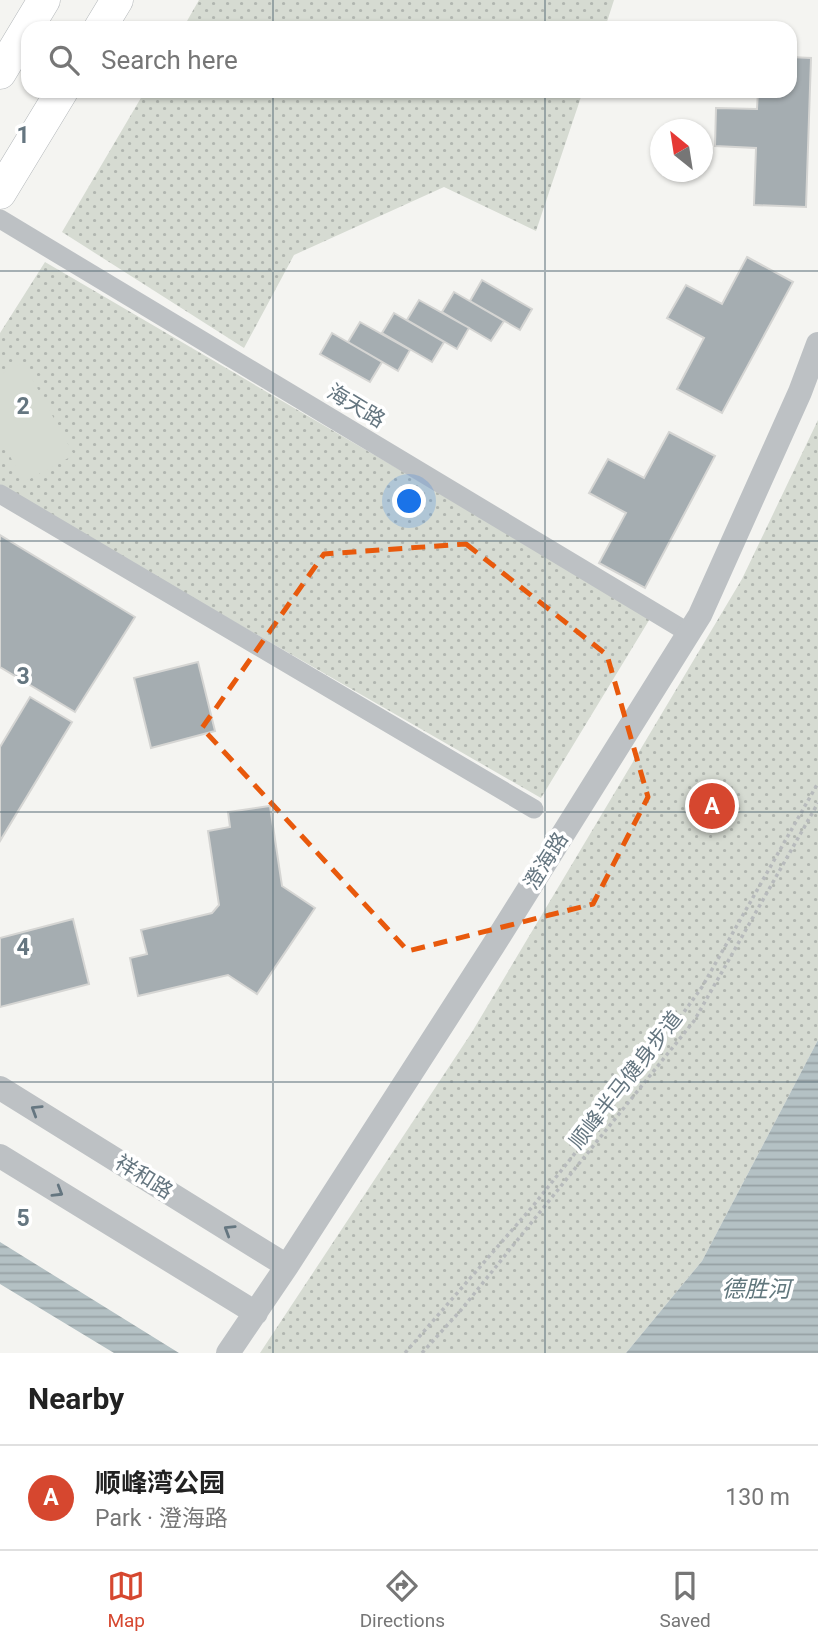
<!DOCTYPE html>
<meta charset="utf-8">
<style>
body{margin:0;font-family:Roboto,"Noto Sans SC",sans-serif;background:#f2f2f2;color:#222}
.compass{position:absolute;left:650px;top:119px;width:63px;height:63px;border-radius:50%;background:#fff;box-shadow:0 2px 5px #0004;rotate:330deg}
.you{position:absolute;left:410px;top:502px;width:24px;height:24px;margin:-18px;border:5px solid #fff;border-radius:50%;background:#1a73e8;box-shadow:0 0 0 10px #1a73e833}
.badge{display:grid;place-items:center;width:46px;height:46px;border-radius:50%;background:#d6472f;color:#fff;font-size:23px;font-weight:700}
.pin{position:absolute;translate:-50% -50%;border:4px solid #fff;box-shadow:0 2px 7px #0006}
.list{margin:0;padding:0;list-style:none}
h2{display:flex;justify-content:space-between;align-items:center;height:91px;margin:0;padding:0 28px;font-size:30px}
h2 small{font-size:23px;font-weight:400;color:#767676}
.list li{display:grid;grid-template-columns:46px 1fr auto;gap:21px;align-items:center;box-sizing:border-box;height:105px;padding:0 28px;border-top:2px solid #e0e0e0}
.list b{display:block;font-size:26px;white-space:nowrap}
.list p{margin:0;font-size:23px;white-space:nowrap;color:#767676}
.list em{font-size:23px;font-style:normal;color:#767676}
.icon{flex:none;width:38px;height:38px;fill:none;stroke:currentColor;stroke-width:2;stroke-linecap:round;stroke-linejoin:round}
.map{position:relative;flex:none;width:818px;height:1353px;overflow:hidden}
.search{position:absolute;background:#fff;box-shadow:0 2px 5px #0004;left:21px;right:21px;top:21px;height:77px;display:flex;align-items:center;gap:18px;box-sizing:border-box;padding:0 24px;border-radius:21px;color:#767676;font-size:26px}
.sheet{height:196px;background:#fff}
nav{display:flex;justify-content:space-around;align-items:center;box-sizing:border-box;height:98px;border-top:2px solid #e0e0e0;background:#fff;font-size:19px;color:#767676}
nav a{display:grid;justify-items:center;gap:4px}
nav .on{color:#d6472f}
.map>svg:first-child{display:block}
.park{fill:url(#park-dots)}
.garden{fill:#d6dbd2}
.water{fill:url(#water-rules)}
.building{fill:#a5adb1;stroke:#d5d5d3;stroke-width:2}
.lines{fill:none;stroke-linecap:round;stroke-linejoin:round}
.primary-casing{stroke:#b3b7ba;stroke-width:33}
.path{stroke:#b7babc;stroke-width:3.5;stroke-dasharray:3.5 3.5;stroke-linecap:butt}
.minor{stroke:#bdc1c4;stroke-width:19}
.tertiary{stroke:#bdc1c4;stroke-width:24}
.primary{stroke:#fff;stroke-width:32}
.oneway{stroke:#657680}
.marked{fill:none;stroke:#e8590c;stroke-width:5;stroke-dasharray:14 9;stroke-linejoin:round}
.grid{fill:none;stroke:#657680;stroke-width:2;stroke-opacity:0.55}
.labels{text-anchor:middle;stroke-width:7;stroke-linejoin:round;paint-order:stroke}
.street-label{font-size:21px;fill:#657680;stroke:#fff}
.water-label{font-size:23px;font-style:italic;fill:#61777d;stroke:#fff}
.grid-label{font-size:23px;text-anchor:middle;font-weight:bold;fill:#657680;stroke:#fff;stroke-width:7;stroke-linejoin:round;paint-order:stroke}
</style>
<div class="map">
<svg width="818" height="1353" viewBox="0 0 818 1353">
<defs>
<pattern id="park-dots" width="8" height="8" patternUnits="userSpaceOnUse" patternTransform="scale(1.75)"><rect width="8" height="8" fill="#d6dbd2"/><path d="M2 2h.1M6 6h.1" fill="none" stroke="#b1b6b0" stroke-width="1.8" stroke-linecap="round"/></pattern>
<pattern id="water-rules" width="6" height="5" patternUnits="userSpaceOnUse" patternTransform="scale(1.75)"><rect width="6" height="5" fill="#b4c1c4"/><path d="M0 2.5h6" fill="none" stroke="#96a1a4"/></pattern>
</defs>
<rect width="100%" height="100%" fill="#f4f4f1"/>
<path class="park" d="M199,0H614L605,28H183Z
M145,91H583L536,231L444,187L294,255L244,348L62,232Z
M45,262L651,617L541,798L0,487V333Z
M818,420V1040L702,1261L626,1353H260L472,1032L742,579Z"/>
<path class="garden" d="M23,362L74,455L24,482L0,438V375Z"/>
<path class="water" d="M818,1040V1353H626L702,1261Z
M0,1242L179,1353H114L0,1284Z"/>
<path class="building" d="M790,57L811,58L806,207L754,205L756,148L715,146L716,108L757,109L758,91H790Z
M747,257L793,282L722,413L677,389L704,338L667,318L686,285L722,304Z
M482,280L532,309L520,330L470,301Z
M454,292L504,321L491,341L442,312Z
M419,300L469,328L457,349L407,320Z
M394,313L444,342L432,362L382,333Z
M360,322L410,350L398,371L348,342Z
M332,333L382,362L370,382L320,354Z
M669,432L715,456L645,588L599,563L626,513L589,493L608,459L644,478Z
M0,535L135,617L75,712L0,667Z
M198,662L215,731L151,748L134,678Z
M30,697L72,722L0,841V747Z
M270,806L282,886L315,908L257,994L228,975L138,996L130,958L147,954L141,930L212,913L219,905L208,831L230,827L228,812Z
M73,919L89,984L0,1007V938Z"/>
<g class="lines">
<g class="primary-casing">
<path id="primary" d="M100,28L117,0
M0,73L44,0
M0,193L62,91"/>
</g>
<path class="path" d="M405,1353L533,1206L650,1059L702,987L818,783
M422,1353L461,1310L694,1021L818,803"/>
<path class="minor" d="M0,219L689,633
M0,494L534,809"/>
<path class="tertiary" d="M0,1088L287,1266
M0,1156L256,1313
M228,1353L287,1266L493,946L700,615L800,392L818,344"/>
<use href="#primary" class="primary"/>
</g>
<defs><path id="oneway-chevron" d="M-2-3.5L2.5 0L-2 3.5" fill="none" stroke-width="1.6" stroke-linecap="round" stroke-linejoin="round" transform="scale(1.75)"/></defs>
<g class="oneway">
<use href="#oneway-chevron" transform="translate(36 1110) rotate(-148)"/>
<use href="#oneway-chevron" transform="translate(58 1192) rotate(31)"/>
<use href="#oneway-chevron" transform="translate(229 1230) rotate(-148)"/>
</g>
<path class="marked" d="M466,544L607,655L648,797L593,904L408,951L202,728L324,554Z"/>
<path class="grid" d="M273,0V28M545,0V28M273,91V1353M545,91V1353M0,271H818M0,541H818M0,812H818M0,1082H818"/>
<g class="labels">
<g class="street-label">
<text transform="translate(356 406) rotate(31)" y="7">海天路</text>
<text transform="translate(546 861) rotate(-58)" y="7">澄海路</text>
<text transform="translate(626 1080) rotate(-52)" y="7">顺峰半马健身步道</text>
<text transform="translate(144 1177) rotate(32)" y="7">祥和路</text>
</g>
<g class="water-label">
<text x="756" y="1297">德胜河</text>
</g>
</g>
<g class="grid-label">
<text x="23" y="143">1</text>
<text x="23" y="414">2</text>
<text x="23" y="684">3</text>
<text x="23" y="955">4</text>
<text x="23" y="1226">5</text>
</g>
</svg>
<svg class="compass" viewBox="-18 -18 36 36"><path d="M0-13l5 13h-10z" fill="#e53935"/><path d="M0 13l5-13h-10z" fill="#767676"/></svg>
<div class="you"></div>
<div class="pin badge" style="left:712px;top:806px">A</div>
<div class="search"><svg class="icon" aria-label="search" viewBox="0 0 24 24"><circle cx="10" cy="10" r="6"/><path d="M15 15l6 6"/></svg>Search here</div>
</div>
<section class="sheet">
<h2>Nearby<small></small></h2>
<ul class="list">
<li><span class="badge">A</span><div><b>顺峰湾公园</b><p>Park · 澄海路</p></div><em>130 m</em></li>
</ul>
</section>
<nav>
<a class="on"><svg class="icon" aria-label="map" viewBox="0 0 24 24"><path d="M3 6l6-2 6 2 6-2v14l-6 2-6-2-6 2zM9 4v14M15 6v14"/></svg>Map</a>
<a><svg class="icon" aria-label="directions" viewBox="0 0 24 24"><path d="M12 3l9 9-9 9-9-9zM9 14v-3h6M13 9l2 2-2 2"/></svg>Directions</a>
<a><svg class="icon" aria-label="saved" viewBox="0 0 24 24"><path d="M7 4h10v16l-5-4-5 4z"/></svg>Saved</a>
</nav>
